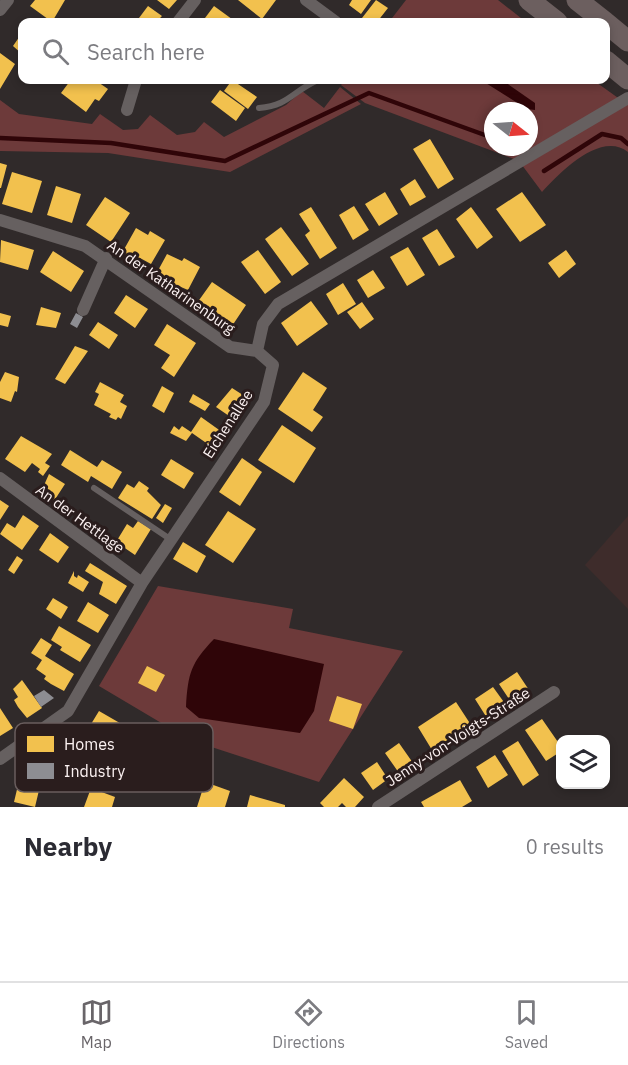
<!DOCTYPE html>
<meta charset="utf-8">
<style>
body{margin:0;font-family:"IBM Plex Sans",sans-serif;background:#f2f2f3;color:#2b2b33}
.controls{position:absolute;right:18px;bottom:18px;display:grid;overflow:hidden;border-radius:12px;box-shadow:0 3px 9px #0003}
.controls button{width:54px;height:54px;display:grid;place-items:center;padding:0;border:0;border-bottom:2px solid #e1e1e2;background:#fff;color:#2b2b33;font:30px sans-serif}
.compass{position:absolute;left:484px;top:102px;width:54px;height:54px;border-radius:50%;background:#fff;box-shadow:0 3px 9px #0003;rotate:107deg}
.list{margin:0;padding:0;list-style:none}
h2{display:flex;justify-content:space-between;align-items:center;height:78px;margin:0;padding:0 24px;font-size:26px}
h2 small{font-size:20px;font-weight:400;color:#7c7c81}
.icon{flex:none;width:33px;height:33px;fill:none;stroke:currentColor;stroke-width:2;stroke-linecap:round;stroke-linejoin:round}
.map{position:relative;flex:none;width:628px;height:807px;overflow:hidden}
.search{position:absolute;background:#fff;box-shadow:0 3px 9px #0003;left:18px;right:18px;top:18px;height:66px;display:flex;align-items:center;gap:15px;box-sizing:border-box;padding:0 21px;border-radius:12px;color:#7c7c81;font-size:22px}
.sheet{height:174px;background:#fff}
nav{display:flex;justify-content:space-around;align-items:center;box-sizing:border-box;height:84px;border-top:2px solid #e1e1e2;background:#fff;font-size:16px;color:#7c7c81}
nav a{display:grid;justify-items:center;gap:3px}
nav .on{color:#696569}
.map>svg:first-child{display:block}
.built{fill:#3e2c2b}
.green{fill:#6d3a3a;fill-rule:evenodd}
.water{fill:#2f0508}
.homes{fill:#f2c14e}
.industry{fill:#8d8d92}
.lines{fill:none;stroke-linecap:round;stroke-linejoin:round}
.stream{stroke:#2f0508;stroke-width:4.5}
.service{stroke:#666060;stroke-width:6}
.minor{stroke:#666060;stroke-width:12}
.motorway{stroke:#6c5f5f;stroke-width:21}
.labels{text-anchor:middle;stroke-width:6;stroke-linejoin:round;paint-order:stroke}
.street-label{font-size:15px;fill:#fbf1f1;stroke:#2a1d1d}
.key{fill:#2a1d1d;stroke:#695d5d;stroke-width:1.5}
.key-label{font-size:16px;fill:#fbf1f1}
</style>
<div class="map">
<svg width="628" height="807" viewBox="0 0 628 807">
<rect width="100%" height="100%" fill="#302a2a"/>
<path class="built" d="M628,516V609L585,565Z"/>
<path class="green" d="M406,0H498L526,22H389Z
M345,80H593L628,105V152C601,130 559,173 542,192L519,161L365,103L341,85ZM493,111H529V147H493Z
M340,87L361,104L230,172L108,153L0,151V100L19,114L92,124L100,114L123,130L138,129L150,115L177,135L195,132L204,122L224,137L286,105L302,91L324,108Z
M158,586L293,609L289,628L403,651L319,782L190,740L99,686Z"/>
<path class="water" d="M481,80H502L535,103V110L527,109Z
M214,639L324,664L314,711L300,733L199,718L186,707C188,673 191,663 214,639Z"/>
<path class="homes" d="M35,0H65L52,22L30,6Z
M157,0H177L169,9Z
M238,0H276L262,19Z
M352,0H371L361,14L349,5Z
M376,0L388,8L377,22H367L362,18Z
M148,6L162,16L156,22H136Z
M214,6L236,22H202Z
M22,33V54L13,46Z
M0,53L15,64L0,89Z
M77,80H95L108,89L99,101L95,99L86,112L61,93L70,81L74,83Z
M232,80L257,97L248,109L224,91Z
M220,90L245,108L236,121L211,102Z
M430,139L454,179L438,189L413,149Z
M0,163L7,165L1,188H0Z
M12,172L42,181L32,213L2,204Z
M415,179L426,197L410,206L400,189Z
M56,186L81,194L72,223L47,215Z
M385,192L398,214L379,226L365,204Z
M522,192L546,225L520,242L496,209Z
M105,197L130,213L111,242L86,225Z
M354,206L369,230L353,240L339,215Z
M311,207L337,248L320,259L305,235L310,231L299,214Z
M471,207L493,237L477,249L456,219Z
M281,227L309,264L292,276L265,239Z
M136,228L148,235L150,231L165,240L151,264L140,258L138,262L122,253Z
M437,229L455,257L439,266L422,238Z
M1,240L34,250L28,270L0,262Z
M408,247L425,275L407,286L390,257Z
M258,250L281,282L265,294L241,262Z
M566,250L576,264L559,278L548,263Z
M53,251L84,271L71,292L40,272Z
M167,254L182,261L184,258L200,267L188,290L155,276Z
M373,270L385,288L368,298L357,280Z
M212,282L246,305L232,326L197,303Z
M343,283L356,304L338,315L326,294Z
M126,295L148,309L135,328L114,313Z
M311,301L328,324L297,346L281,323Z
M362,302L374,319L360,329L347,312Z
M41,307L61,313L56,328L36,325Z
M0,313L11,316L8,327L0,325Z
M98,322L118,335L109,349L89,335Z
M167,324L196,343L174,377L161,368L170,355L154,345Z
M75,346L88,351L65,384L55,379Z
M5,372L19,377L17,392L15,391L11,402L0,398V382Z
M303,372L327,388L313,410L323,417L312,432L278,409Z
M100,382L124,395L120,402L127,406L121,419L118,417L116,420L109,417L111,414L94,405L99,394L95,392Z
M162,386L174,393L164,413L152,406Z
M232,388L246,397L232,418L216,407Z
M193,394L210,404L205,411L189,402Z
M201,417L222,432L212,447L192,433L186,441L170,433L174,426L179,430L182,426L191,432Z
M282,425L316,448L294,483L258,460Z
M21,436L52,454L45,463L50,466L43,476L38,472L40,469L32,463L25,472L5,459Z
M70,450L97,467L102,460L122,472L112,489L91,476L88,482L61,465Z
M242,458L262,472L240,506L219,492Z
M171,459L194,473L184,489L161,475Z
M49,474L65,484L54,501L41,492Z
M139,481L149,488L147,491L161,505L152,519L118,498L127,484L134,488Z
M0,500L9,506L0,520Z
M165,504L172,508L163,523L156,518Z
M228,511L256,529L233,563L205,545Z
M23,515L39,526L22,550L0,534L7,523L15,528Z
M138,521L151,529L135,555L116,542L127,524L133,528Z
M50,533L69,547L58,563L39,550Z
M183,542L206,556L197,573L173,559Z
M17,556L23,560L14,574L8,570Z
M90,563L127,586L116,604L99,594L103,582L85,571Z
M74,571V576L77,578L78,575L89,582L83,592L68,583Z
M53,598L68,607L61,619L46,609Z
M88,602L109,615L98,633L77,621Z
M59,626L91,645L80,662L60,650L62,647L51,640Z
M41,638L52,645L45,656L74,674L64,691L51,684L44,679L46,676L36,669L42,660L31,653Z
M147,666L165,675L156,692L138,683Z
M517,672L531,693L513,705L499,684Z
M22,680L42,708L27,718L18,707L14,700L18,697L13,689Z
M493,687L506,705L487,718L475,699Z
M337,696L362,704L353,729L329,721Z
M456,702L471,725L432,750L418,727Z
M0,708L13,728L0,736Z
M99,711L125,726L114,744L88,729Z
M542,719L560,745V752L546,761L525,730Z
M518,741L539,775L523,786L502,751Z
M399,743L413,763L399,773L385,753Z
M495,755L508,775L488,788L476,767Z
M377,762L388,779L373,790L361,773Z
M344,778L364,797L355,807H346L342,803L338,807H324L320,803Z
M460,780L472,801L462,807H424L421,802Z
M19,781L40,786L35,807L14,802Z
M205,782L230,791L225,807H197Z
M91,788L115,797L112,807H84Z
M250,795L285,805V807H247Z"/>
<path class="industry" d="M76,313L83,317L77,328L70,324Z
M44,690L54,698L41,707L34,696Z"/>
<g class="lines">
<path class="stream" d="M0,138L111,143L225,161L369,93L493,138
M544,171L602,134L621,138L628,144"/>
<path class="service" d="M259,108C290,105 291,92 318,80
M94,488L170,539"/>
<path class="minor" d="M306,0L336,22
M0,10L8,0
M178,22L195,0
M127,110L136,80
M0,220L85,246L230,347L257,351
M83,310L106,258
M0,478L142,583
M0,759L68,711L142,583L264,402L273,365L257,351L263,324L278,304L628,98
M378,807L554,692"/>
<path class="motorway" d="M529,0L557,22
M577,0L605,22
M606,23L628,41
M606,61L628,79"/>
</g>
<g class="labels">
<g class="street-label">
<text transform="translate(171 287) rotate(35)" y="5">An der Katharinenburg</text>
<text transform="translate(228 424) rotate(-57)" y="5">Eichenallee</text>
<text transform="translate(80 519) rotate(36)" y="5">An der Hettlage</text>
<text transform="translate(458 737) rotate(-33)" y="5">Jenny-von-Voigts-Straße</text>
</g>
</g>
<rect x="15" y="723" width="198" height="69" rx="9" class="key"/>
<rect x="27" y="736" width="27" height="16" fill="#f2c14e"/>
<rect x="27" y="763" width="27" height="16" fill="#8d8d92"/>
<g class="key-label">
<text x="64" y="750">Homes</text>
<text x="64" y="777">Industry</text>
</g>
</svg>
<div class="controls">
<button><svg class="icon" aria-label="layers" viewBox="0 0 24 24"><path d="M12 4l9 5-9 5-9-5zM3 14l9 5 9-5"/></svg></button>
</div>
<svg class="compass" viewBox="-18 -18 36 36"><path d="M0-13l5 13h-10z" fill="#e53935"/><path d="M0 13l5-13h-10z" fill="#7c7c81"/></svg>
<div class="search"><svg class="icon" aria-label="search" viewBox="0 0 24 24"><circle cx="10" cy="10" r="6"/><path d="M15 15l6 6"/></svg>Search here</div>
</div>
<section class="sheet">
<h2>Nearby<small>0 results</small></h2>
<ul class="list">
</ul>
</section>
<nav>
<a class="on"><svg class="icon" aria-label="map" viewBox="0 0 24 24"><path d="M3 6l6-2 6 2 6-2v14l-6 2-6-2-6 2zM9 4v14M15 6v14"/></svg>Map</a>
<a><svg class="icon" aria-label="directions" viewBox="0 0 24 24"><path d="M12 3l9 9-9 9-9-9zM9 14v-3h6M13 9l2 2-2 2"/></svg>Directions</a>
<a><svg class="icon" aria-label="saved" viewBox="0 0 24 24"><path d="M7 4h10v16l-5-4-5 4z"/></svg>Saved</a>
</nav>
